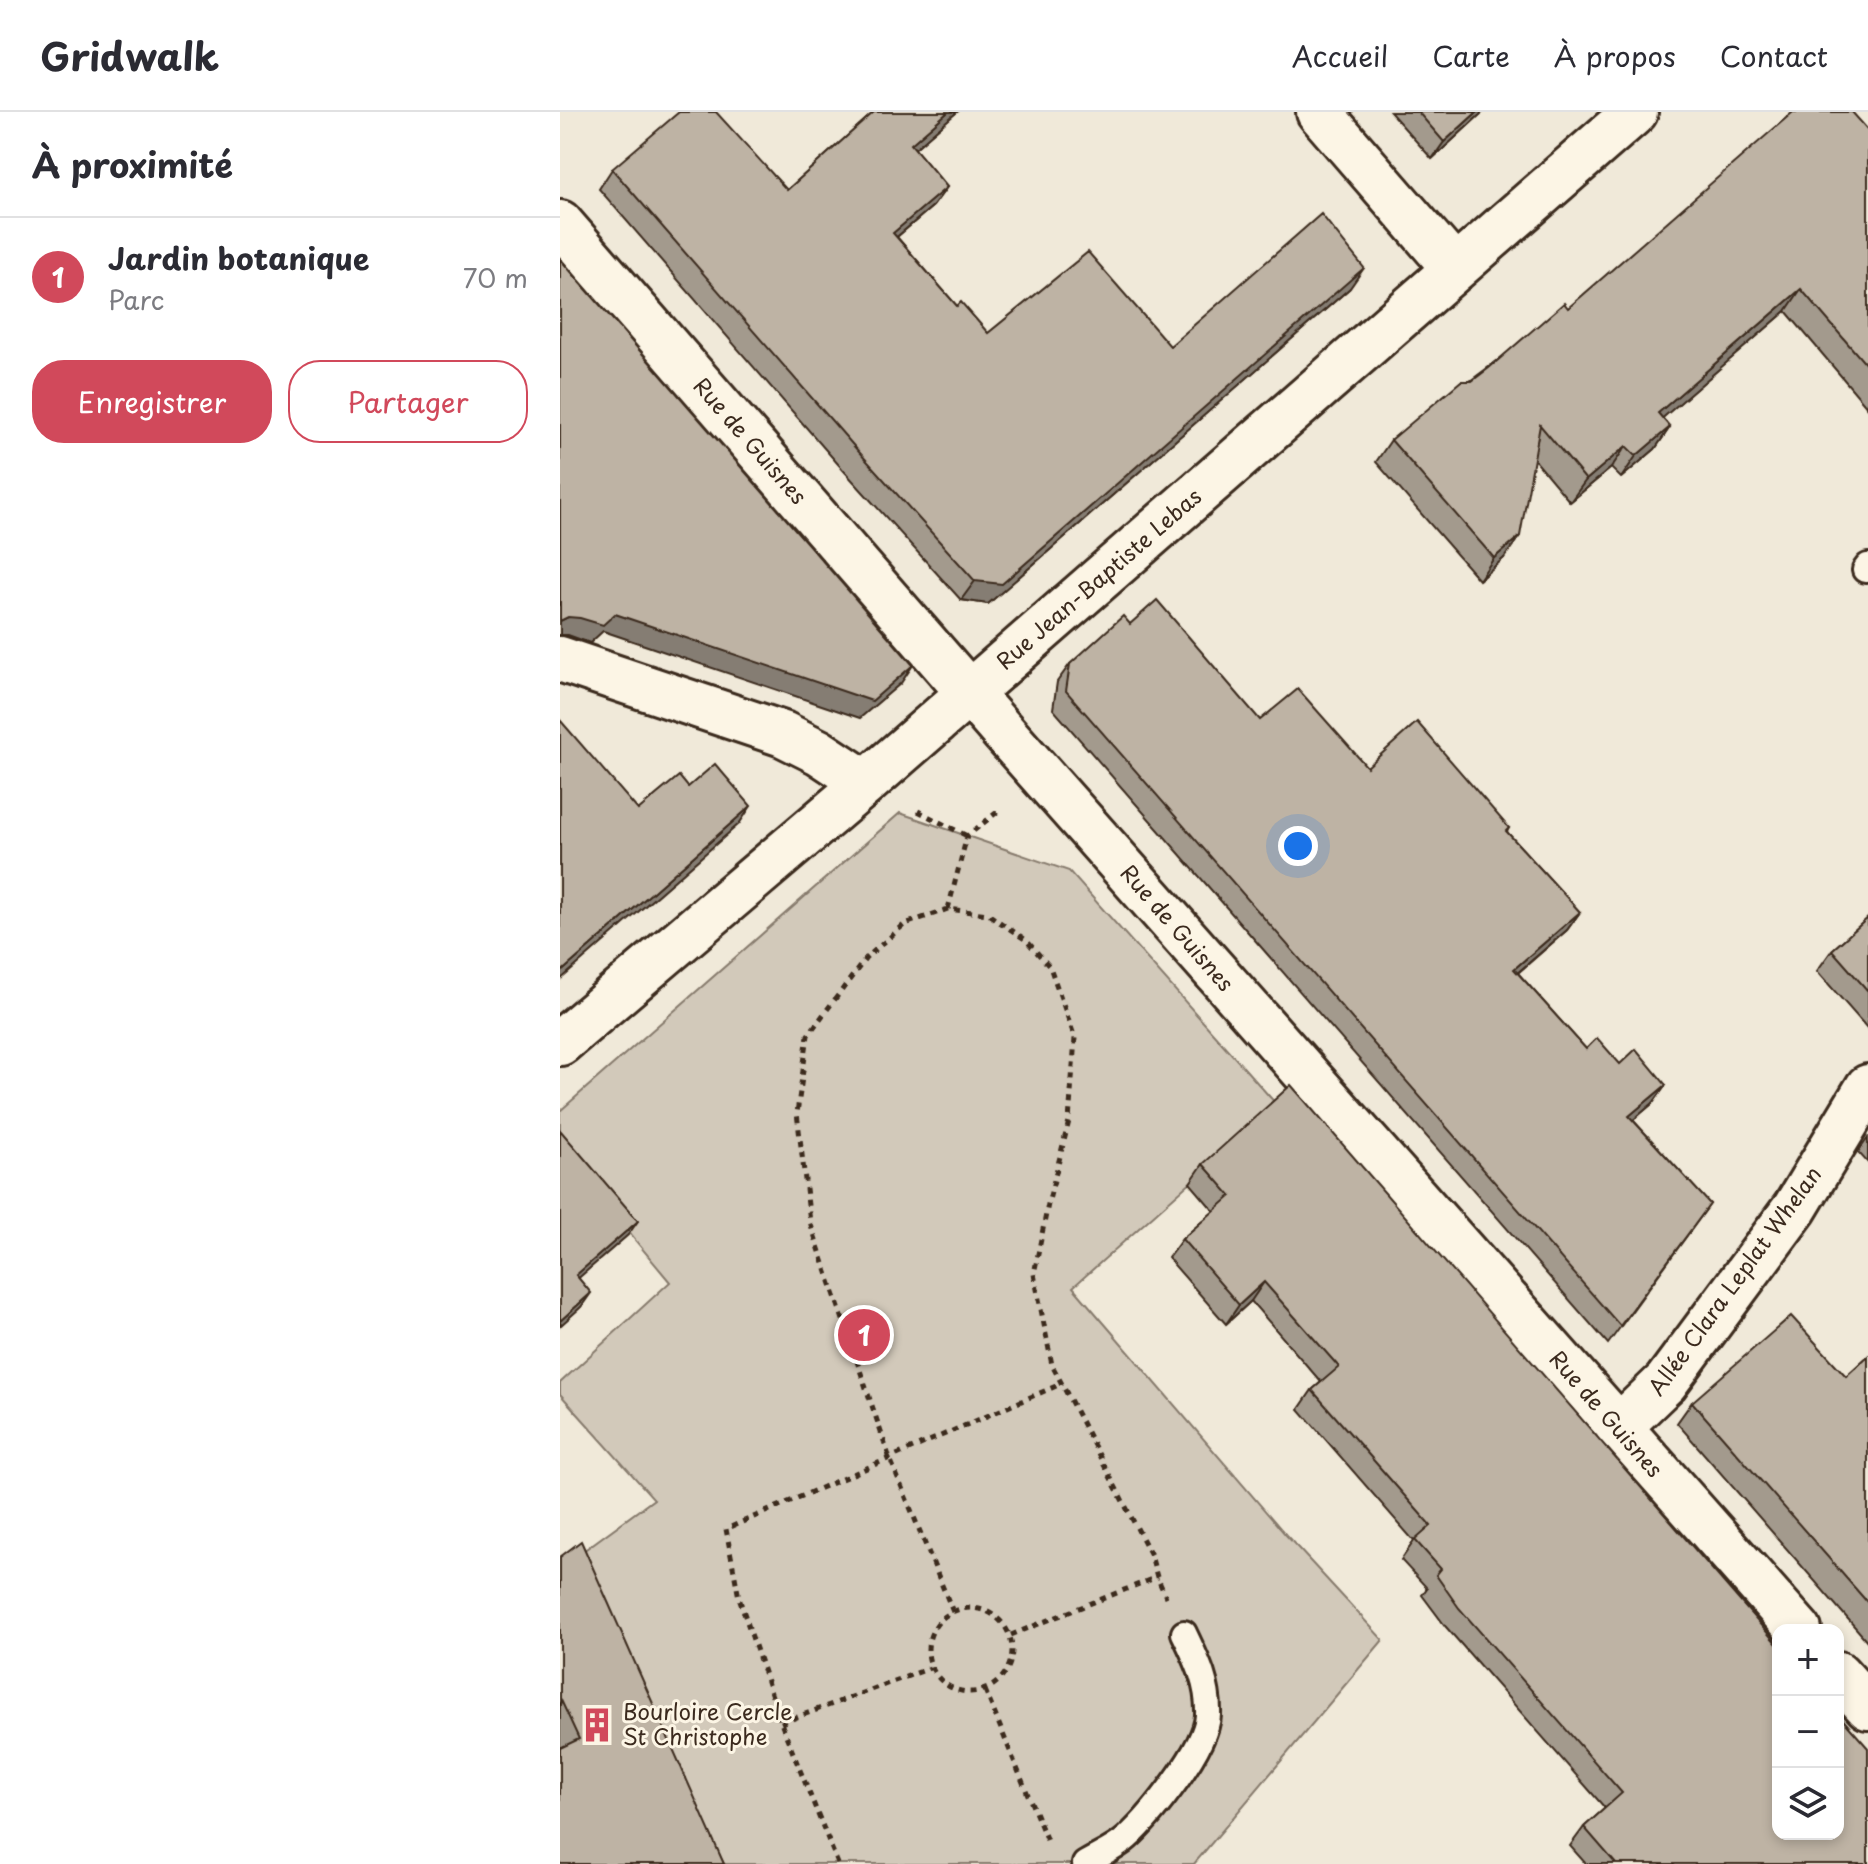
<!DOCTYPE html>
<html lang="fr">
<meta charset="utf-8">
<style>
body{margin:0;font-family:"Playpen Sans",sans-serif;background:#f7f7f7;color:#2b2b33}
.controls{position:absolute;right:24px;bottom:24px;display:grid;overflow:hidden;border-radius:16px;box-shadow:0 4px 12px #0003}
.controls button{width:72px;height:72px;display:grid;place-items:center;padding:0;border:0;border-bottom:2px solid #e1e1e2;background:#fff;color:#2b2b33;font:40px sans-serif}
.you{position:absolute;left:738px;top:734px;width:28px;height:28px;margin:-20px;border:6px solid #fff;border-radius:50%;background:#1a73e8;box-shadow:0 0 0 12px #1a73e833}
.badge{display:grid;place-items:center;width:52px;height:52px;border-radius:50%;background:#d1495b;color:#fff;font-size:26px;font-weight:700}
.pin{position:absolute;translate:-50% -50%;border:4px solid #fff;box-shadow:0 2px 8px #0006}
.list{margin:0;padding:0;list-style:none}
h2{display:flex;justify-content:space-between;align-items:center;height:104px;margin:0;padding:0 32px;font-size:34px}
h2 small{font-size:26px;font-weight:400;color:#7c7c81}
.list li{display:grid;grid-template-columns:52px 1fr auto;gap:24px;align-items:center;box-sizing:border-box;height:120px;padding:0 32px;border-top:2px solid #e1e1e2}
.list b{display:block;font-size:30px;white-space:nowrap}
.list p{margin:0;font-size:26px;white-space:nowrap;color:#7c7c81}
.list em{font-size:26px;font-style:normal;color:#7c7c81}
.actions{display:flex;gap:16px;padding:24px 32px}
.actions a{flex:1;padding:18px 0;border:2px solid #d1495b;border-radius:32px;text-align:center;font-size:28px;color:#d1495b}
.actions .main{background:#d1495b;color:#fff}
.icon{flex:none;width:44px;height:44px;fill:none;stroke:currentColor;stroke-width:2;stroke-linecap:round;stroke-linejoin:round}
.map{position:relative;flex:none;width:1308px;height:1752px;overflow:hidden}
header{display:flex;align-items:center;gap:48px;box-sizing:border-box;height:112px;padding:0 40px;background:#fff;border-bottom:2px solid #e1e1e2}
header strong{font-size:38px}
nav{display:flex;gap:44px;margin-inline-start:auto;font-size:28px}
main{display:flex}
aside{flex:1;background:#fff}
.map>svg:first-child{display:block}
.green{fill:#d2c9ba;stroke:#867a6c;stroke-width:2}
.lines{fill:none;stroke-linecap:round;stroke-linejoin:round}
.lane-casing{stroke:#3b2a1e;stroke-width:30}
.street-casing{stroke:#3b2a1e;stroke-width:50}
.path{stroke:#3b2a1e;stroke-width:5;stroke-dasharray:6 6;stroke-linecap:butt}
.lane{stroke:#fcf5e5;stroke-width:24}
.street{stroke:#fcf5e5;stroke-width:44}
.wall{fill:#a39a8d;stroke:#3b2a1e;stroke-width:2}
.shaded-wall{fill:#857d73;stroke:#3b2a1e;stroke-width:2}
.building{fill:#beb3a4;stroke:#3b2a1e;stroke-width:2}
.labels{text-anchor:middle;stroke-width:6;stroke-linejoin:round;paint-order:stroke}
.street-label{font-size:22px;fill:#3b2a1e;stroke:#fcf5e5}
.poi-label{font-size:22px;fill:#3b2a1e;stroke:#fcf5e5;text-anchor:start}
</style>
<header>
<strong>Gridwalk</strong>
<nav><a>Accueil</a><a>Carte</a><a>À propos</a><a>Contact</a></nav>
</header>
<main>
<aside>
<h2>À proximité<small></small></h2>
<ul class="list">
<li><span class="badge">1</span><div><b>Jardin botanique</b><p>Parc</p></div><em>70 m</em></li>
</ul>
<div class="actions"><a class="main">Enregistrer</a><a>Partager</a></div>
</aside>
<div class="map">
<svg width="1308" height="1752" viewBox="0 0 1308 1752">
<rect width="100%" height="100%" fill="#f0e9d9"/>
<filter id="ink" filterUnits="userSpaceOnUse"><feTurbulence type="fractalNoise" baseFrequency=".0125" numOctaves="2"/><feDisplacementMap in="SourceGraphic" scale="16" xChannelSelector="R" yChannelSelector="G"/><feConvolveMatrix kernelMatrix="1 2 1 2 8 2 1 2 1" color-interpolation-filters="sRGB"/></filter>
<g filter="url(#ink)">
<path class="green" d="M340,701L509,759L717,993L513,1175L726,1423L823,1528L634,1752H0V1456L94,1387L0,1282V1271L110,1170L0,1038V999Z"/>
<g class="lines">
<g class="lane-casing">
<path id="lane" d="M1305,458L1308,454
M525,1752C538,1744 555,1737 567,1726C591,1704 647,1635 648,1603C649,1572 637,1548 624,1521"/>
</g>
<g class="street-casing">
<path id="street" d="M759,0L895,157
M0,111L445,622L1239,1518
M0,547L223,622L259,640L306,671
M0,931L306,671L1075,0
M1058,1316L1106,1270L1235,1096L1308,975
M1278,1562L1308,1595"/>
</g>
<path class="path" d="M358,699L407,724
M388,797L407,724L441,697
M368 1538a42 42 0 1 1 84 0a42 42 0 1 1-84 0Z
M393,1500L329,1344L250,1110L237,1001L248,923L306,846L345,812L388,797L428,802L466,828L490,855L515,926L509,1009L488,1092L474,1162L492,1253L591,1443L597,1465L606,1485
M451,1523L597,1465
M425,1578L487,1729
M221,1611L370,1556
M278,1752L221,1611L179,1486L166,1417L503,1271"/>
<use href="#lane" class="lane"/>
<use href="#street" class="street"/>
</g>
<path class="wall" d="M314,0H397L354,37L387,75L373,94L337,125L397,194L428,221L610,234L790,176L428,492L401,488L285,360L39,77L52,57L227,78Z
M830,0H923L872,47Z
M1308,18V296L1226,199L1102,306L1110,315L1095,337L1061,366L1051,356L1010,390L974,347L944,446L919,468L816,350L831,328L1008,196Z
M570,512L700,608L949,716L947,720L1020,800L1007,818L958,861L1026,937L1106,973L1093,991L1073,1008L1150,1092L1048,1232L493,597L497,570L510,552Z
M1308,806V917L1257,859L1272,838Z
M1308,1026V1051L1298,1040Z
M643,1052L1308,1752H1026L1010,1734L1024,1715L1045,1696L886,1515L862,1483L867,1476L841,1448L854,1429L739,1297L752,1278L761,1270L691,1189L666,1212L608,1146L622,1127L654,1099L630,1071Z
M1308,1244V1530L1117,1311L1132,1290L1286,1264Z
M0,1445L164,1752H0Z"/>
<path class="shaded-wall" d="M388,0H397L337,52L351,32Z
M917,0H923L872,47L884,30Z
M387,75L373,94L319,140L333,121Z
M804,156L790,176L428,492L401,488L415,469Z
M1241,177L1226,199L1083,323L1098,301Z
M1110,315L1095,337L1061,366L1076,344Z
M1066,334L1051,356L1010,390L1026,368Z
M960,424L944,446L919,468L934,446Z
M55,502L353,553L341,571L300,606L43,519L30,531L8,523H0V509L8,505Z
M191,694L179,712L0,868V861Z
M1020,800L1007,818L941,875L954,857Z
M1106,973L1093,991L1057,1022L1069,1004Z
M78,1109L68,1123L6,1177L16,1163Z
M704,1170L691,1189L666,1212L679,1193Z
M31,1181L21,1195L0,1214V1209Z"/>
<path class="building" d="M119,0H156L227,78L314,0H388L351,32L387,75L333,121L397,194L401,190L428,221L528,140L610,234L761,102L804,156L442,472L415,469L299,340L52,57Z
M858,0H917L884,30Z
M1233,0H1292L1308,18V255L1241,177L1098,301L1110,315L1076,344L1066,334L1026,368L980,313L960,424L934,446L831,328L901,269H912L929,256L1004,191L1008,196Z
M0,147L353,553L312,589L55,502L43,513L20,506L8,505L0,509Z
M597,488L700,608L738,577L807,655L857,610L949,716L946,719L1020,800L954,857L1026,937L1037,926L1060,952L1076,937L1106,973L1069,1004L1150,1092L1060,1214L506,579L510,552L563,504L570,512Z
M0,608L78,698L119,664L128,675L155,652L191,694L0,861Z
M1308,806V879L1272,838Z
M731,973L1218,1533V1722H1278V1602L1308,1636V1752H1056L1024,1715L1062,1681L899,1496L876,1463L881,1457L855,1428L871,1414L752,1278L779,1255L704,1170L679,1193L622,1127L671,1084L643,1052Z
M0,1018L78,1109L16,1163L31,1181L0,1209Z
M1231,1204L1286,1264L1308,1244V1491L1132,1290Z
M21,1429L164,1752H0V1636L19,1627L0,1586V1445Z"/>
</g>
<defs>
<g id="building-bare" transform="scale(2.76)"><path d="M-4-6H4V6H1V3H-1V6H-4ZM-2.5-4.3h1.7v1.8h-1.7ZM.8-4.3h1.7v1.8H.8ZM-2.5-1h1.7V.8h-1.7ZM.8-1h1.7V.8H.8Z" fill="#d1495b" stroke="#fcf5e5" stroke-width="2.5" paint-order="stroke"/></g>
</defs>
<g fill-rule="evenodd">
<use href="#building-bare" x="37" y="1613"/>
</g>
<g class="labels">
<g class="street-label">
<text transform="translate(190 329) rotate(49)" y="8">Rue de Guisnes</text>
<text transform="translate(539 467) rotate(-41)" y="8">Rue Jean-Baptiste Lebas</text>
<text transform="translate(617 816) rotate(49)" y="8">Rue de Guisnes</text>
<text transform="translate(1175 1169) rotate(-54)" y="8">Allée Clara Leplat Whelan</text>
<text transform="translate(1046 1302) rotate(49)" y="8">Rue de Guisnes</text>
</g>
<g class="poi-label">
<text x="63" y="1608">Bourloire Cercle<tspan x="63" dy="25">St Christophe</tspan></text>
</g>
</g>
</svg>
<div class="controls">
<button>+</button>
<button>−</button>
<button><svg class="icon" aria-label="layers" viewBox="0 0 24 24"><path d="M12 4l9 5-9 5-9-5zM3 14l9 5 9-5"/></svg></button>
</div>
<div class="you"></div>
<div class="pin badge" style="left:304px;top:1223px">1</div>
</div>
</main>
